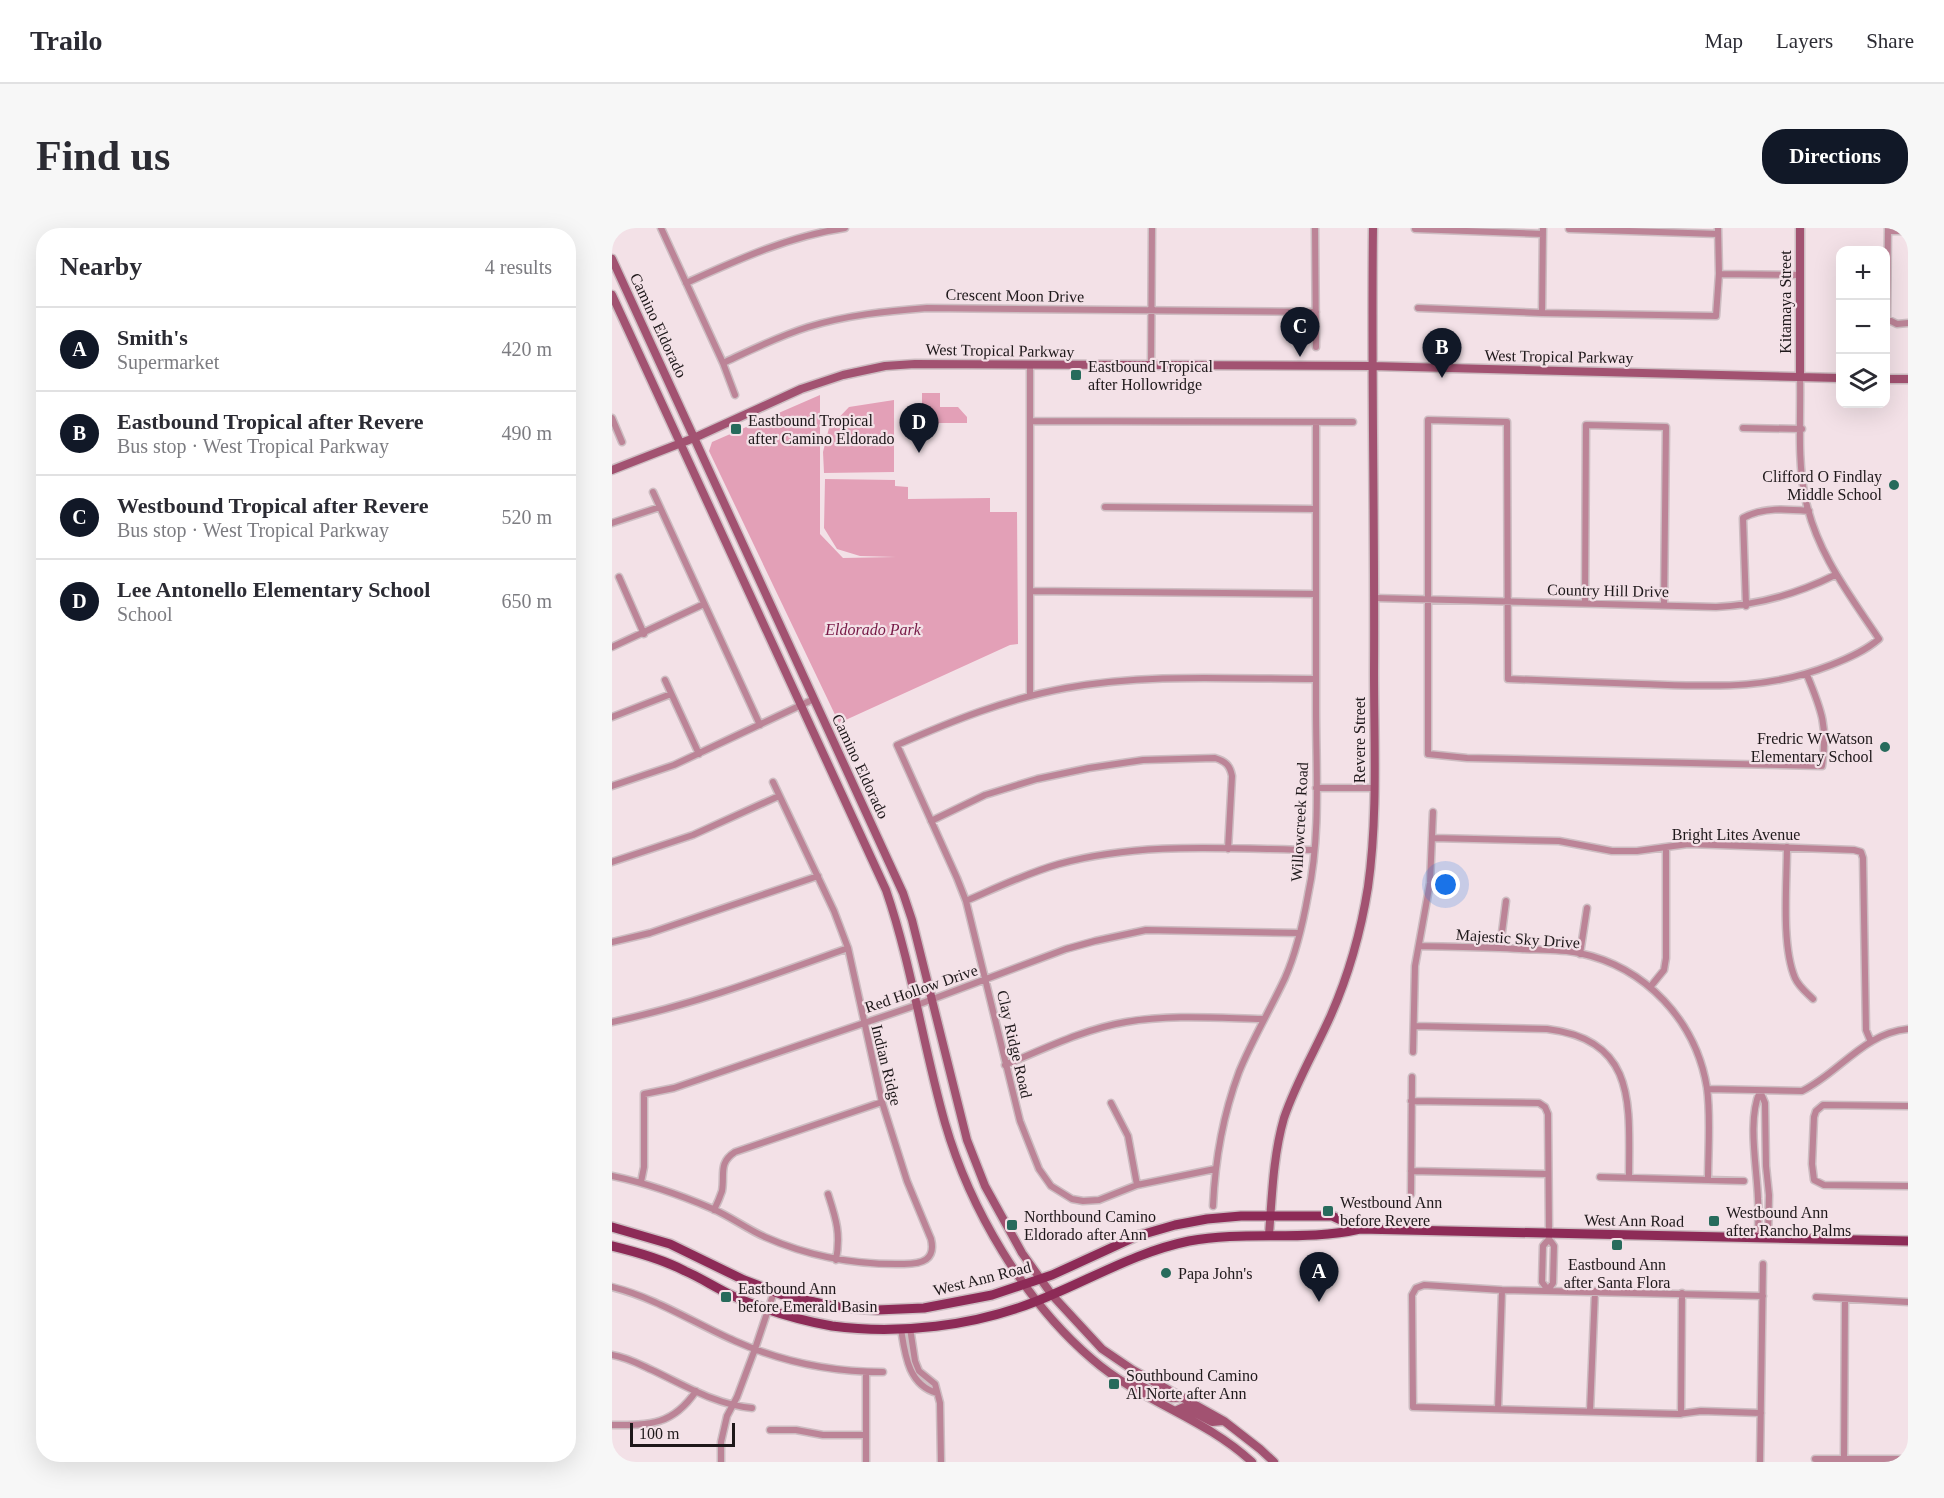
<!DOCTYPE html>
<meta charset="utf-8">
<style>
body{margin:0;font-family:Georgia,serif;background:#f7f7f7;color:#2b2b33}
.controls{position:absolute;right:18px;top:18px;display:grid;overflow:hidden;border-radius:12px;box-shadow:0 6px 24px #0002}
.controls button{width:54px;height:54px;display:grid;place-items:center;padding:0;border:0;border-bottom:2px solid #e1e1e2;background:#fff;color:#2b2b33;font:30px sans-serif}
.scale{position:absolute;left:18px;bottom:15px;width:105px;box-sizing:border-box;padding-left:6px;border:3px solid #1e181a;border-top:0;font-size:16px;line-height:21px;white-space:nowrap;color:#1e181a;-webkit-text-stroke:4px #f3e1e7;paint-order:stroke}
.you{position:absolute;left:834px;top:657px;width:21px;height:21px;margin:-15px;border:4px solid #fff;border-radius:50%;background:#1a73e8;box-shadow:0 0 0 9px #1a73e833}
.badge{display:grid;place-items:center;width:39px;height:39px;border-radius:50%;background:#111827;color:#fff;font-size:20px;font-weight:700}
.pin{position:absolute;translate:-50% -50px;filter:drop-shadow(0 2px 3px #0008)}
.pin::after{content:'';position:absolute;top:32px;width:21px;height:18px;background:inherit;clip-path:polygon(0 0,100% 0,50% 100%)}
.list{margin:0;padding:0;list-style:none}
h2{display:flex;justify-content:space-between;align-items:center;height:78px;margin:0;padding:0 24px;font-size:26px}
h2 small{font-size:20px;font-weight:400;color:#7c7c81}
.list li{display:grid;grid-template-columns:39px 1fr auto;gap:18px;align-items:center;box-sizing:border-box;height:84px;padding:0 24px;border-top:2px solid #e1e1e2}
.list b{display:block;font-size:22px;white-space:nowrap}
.list p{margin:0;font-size:20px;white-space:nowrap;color:#7c7c81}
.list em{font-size:20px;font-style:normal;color:#7c7c81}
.icon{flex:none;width:33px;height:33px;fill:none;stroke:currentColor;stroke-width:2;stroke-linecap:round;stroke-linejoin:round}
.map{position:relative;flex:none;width:1296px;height:1234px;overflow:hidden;border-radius:24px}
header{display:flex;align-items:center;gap:36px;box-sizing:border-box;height:84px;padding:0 30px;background:#fff;border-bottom:2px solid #e1e1e2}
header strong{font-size:28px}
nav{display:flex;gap:33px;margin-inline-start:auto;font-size:21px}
.intro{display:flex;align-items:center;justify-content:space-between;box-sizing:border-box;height:144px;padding:0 36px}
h1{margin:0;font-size:42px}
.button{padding:15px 27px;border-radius:24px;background:#111827;color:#fff;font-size:21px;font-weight:700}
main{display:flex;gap:36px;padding:0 36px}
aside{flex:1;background:#fff;border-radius:24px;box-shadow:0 6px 24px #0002}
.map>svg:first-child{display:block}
.green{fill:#e3a0b7}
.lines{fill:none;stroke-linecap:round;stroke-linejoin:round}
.street-casing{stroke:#cdbdc2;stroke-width:9}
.secondary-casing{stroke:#cdbdc2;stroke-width:11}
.primary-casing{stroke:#cdbdc2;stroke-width:12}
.street{stroke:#bc8497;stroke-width:6}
.secondary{stroke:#a25271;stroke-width:8}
.primary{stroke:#8d2b57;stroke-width:9}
.poi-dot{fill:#276b5c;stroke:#f3e1e7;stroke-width:2}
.labels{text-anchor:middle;stroke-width:4.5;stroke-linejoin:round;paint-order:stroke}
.street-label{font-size:16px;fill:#1e181a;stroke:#f3e1e7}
.poi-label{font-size:16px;fill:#1e181a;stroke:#f3e1e7;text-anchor:start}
.park-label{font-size:16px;font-style:italic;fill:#761845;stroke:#f3e1e7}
</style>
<header>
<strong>Trailo</strong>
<nav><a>Map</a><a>Layers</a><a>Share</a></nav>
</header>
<div class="intro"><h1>Find us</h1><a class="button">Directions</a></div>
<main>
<aside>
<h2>Nearby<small>4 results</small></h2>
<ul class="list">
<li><span class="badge">A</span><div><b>Smith's</b><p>Supermarket</p></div><em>420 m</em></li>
<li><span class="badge">B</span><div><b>Eastbound Tropical after Revere</b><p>Bus stop · West Tropical Parkway</p></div><em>490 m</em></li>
<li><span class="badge">C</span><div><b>Westbound Tropical after Revere</b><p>Bus stop · West Tropical Parkway</p></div><em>520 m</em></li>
<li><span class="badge">D</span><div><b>Lee Antonello Elementary School</b><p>School</p></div><em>650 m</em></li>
</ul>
</aside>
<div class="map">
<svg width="1296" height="1234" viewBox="0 0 1296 1234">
<rect width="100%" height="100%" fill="#f3e1e7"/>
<path class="green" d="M310,165H328V179H346L355,189V195H327L326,197H310Z
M208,167V306L231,330L284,329L248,328L225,321L212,300L213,251L283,252V258L296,259V271L378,270V284H405L406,416L398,417L227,495L97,223L100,214Z
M282,172V244L212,245L211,224L217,200L237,179Z"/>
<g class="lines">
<g class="street-casing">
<path id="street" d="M49,0L111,135L123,167
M703,0L704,119
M1276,0L1275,91L1285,96L1296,95
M803,1L931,6
M957,1L1106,6
M1276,3H1296
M1107,46L1188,47
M74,55C125,32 177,8 233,0
M806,80L930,85L1104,88L1107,46L1106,0
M930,85L931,0
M111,135C139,122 167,108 196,99C235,87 275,83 315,80L704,84
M418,137V467
M539,138L540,0
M1188,149C1189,188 1185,230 1193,269C1204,324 1237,366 1267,411C1253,423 1237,430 1219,437C1153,463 1098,458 1029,456C985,454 940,453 896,451L895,194L816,192V526L855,530L1210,538C1216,499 1210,483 1195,447
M0,190L10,214
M418,193L741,194
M1131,200L1190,201
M41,264L148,497
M493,279L704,281
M0,295L48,279
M7,349L32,406
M418,363L704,366
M763,370L1104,379C1147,377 1185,366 1223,347
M973,375L974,197L1054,199L1052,377
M1134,378L1131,290C1151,279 1174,281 1197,283
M0,419L92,376
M53,452L87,526
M0,489L59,466
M0,558L62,537L202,471
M704,560H761
M319,593L373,567L425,551L477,540L531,532L603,530C613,533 618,537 620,548L616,621
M821,610L947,613L1000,623H1025L1076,616L1242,622L1249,624L1251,630L1254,802L1259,814
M1175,619C1175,655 1169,717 1183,750C1187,759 1194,764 1201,771
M0,634L81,607L167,568
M354,673C384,660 415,645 447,636C530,613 618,621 702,622
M0,714L38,705L206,648
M807,718C841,719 874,719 908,721C927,722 948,721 967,725C1034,739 1084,793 1095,860C1099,889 1096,922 1096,952
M888,720L894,673
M968,726L975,680
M1039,758L1052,742L1054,730V619
M0,794C81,777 158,748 236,720
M802,798L935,801C1026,812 1017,878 1017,950
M801,824L803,738L818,655L821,584
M393,837C432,821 472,801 514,794C559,786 606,790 651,791
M1095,861L1190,863C1227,845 1252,805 1296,801
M1148,863L1153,875L1154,938L1157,967L1156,1010
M799,873L927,875L933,879L936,886L937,1005V1011L931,1018L930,1054L936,1062L941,1055L942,1018L937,1011
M499,875L516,908L525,957
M1296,878L1211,877L1204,883L1202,889L1200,936L1202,952L1212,957L1296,958
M603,941L525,957L487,972L471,973L460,971L439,958L427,941L408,893L354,673L345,650L285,517C340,493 394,471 454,460C536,445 621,451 704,451
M799,943L936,946
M0,948C34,955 68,967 101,981C119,989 135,1001 153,1009C198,1029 244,1037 292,1036C310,1036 324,1032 319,1011L295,953L270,874L236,720L222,683L161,554
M988,949L1132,953
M29,954L32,939V866L62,860L305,777L454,721L483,713L534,702L687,705
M216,966C224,991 229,1005 224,1032
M799,966L800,849
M601,978C603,932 611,887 627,844C640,812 658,782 673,750C684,725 691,695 696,667C709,607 704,542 704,481C704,385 704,290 704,194
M102,982C105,976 108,969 110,963C113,946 106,935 123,924L270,874
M1146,1009C1146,997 1147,984 1146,971C1145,938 1135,893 1148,863
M0,1059C44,1070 82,1095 123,1113C170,1134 219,1144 271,1144
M1204,1069L1296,1074
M298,1100L303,1133L307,1143L323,1156L328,1175L329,1234
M289,1101C293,1126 296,1157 325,1165
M0,1127C14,1129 27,1136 40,1142C72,1157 104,1177 140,1180
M254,1144V1234
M886,1181L890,1062
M978,1183L983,1063
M1149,1185L1089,1183L1066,1186L801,1179L800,1067L804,1060L812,1057L890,1062L1151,1068
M1069,1186L1070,1065
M0,1197C39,1197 61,1197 84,1163
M158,1202H184L211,1207H254
M1232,1230L1233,1071
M1203,1231H1296
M109,1234V1214L115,1188L125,1169L143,1121L162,1064
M1148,1234L1151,1036"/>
</g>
<g class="secondary-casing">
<path id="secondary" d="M0,31L291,665L300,692L355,912L373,958L410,1025L440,1067L490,1121L521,1142L612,1193L648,1221L662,1234
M0,67L274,662C300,738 311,818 333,895C358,981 412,1073 480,1131C528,1173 593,1190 640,1234
M1188,149V0
M1274,151H1296
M0,242L82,210L189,161L231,147L273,138L303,136L760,138L1228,150
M657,1007C660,968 661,928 672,890C684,854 704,821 719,787C737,746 749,703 756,659C766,588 762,514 762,443C763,295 759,148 761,0
M516,1153C534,1157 551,1174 569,1169
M563,1183L572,1179L600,1194L611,1193"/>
</g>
<g class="primary-casing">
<path id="primary" d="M0,999L58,1016L132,1052L171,1067L220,1078L265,1082L312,1080L380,1067L440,1047L525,1008L563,997L595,991L629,988H720L748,1001
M0,1018C25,1024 50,1031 73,1043C89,1050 104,1060 121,1068C153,1082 186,1092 220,1098C287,1107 362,1098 425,1073C476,1053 523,1024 577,1013C633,1002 692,1014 748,1001L1296,1013"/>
</g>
<use href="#street" class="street"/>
<use href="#secondary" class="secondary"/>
<use href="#primary" class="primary"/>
</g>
<g class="poi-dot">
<rect x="458" y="141" width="12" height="12" rx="3"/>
<rect x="118" y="195" width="12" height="12" rx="3"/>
<circle cx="1282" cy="257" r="6"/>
<circle cx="1273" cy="519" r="6"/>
<rect x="710" y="977" width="12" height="12" rx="3"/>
<rect x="1096" y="987" width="12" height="12" rx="3"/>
<rect x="394" y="991" width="12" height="12" rx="3"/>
<rect x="999" y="1011" width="12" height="12" rx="3"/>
<circle cx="554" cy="1045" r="6"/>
<rect x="108" y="1063" width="12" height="12" rx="3"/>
<rect x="496" y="1150" width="12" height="12" rx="3"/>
</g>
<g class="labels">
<g class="street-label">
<text transform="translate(403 67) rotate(1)" y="6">Crescent Moon Drive</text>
<text transform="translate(1173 74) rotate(-90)" y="6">Kitamaya Street</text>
<text transform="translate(47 97) rotate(65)" y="6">Camino Eldorado</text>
<text transform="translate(388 122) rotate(1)" y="6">West Tropical Parkway</text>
<text transform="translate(947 128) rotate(1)" y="6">West Tropical Parkway</text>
<text transform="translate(996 362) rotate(1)" y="6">Country Hill Drive</text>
<text transform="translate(747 512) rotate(-90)" y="6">Revere Street</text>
<text transform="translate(249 538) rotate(65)" y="6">Camino Eldorado</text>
<text transform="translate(687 594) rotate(-87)" y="6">Willowcreek Road</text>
<text x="1124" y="612">Bright Lites Avenue</text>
<text transform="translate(906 710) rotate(4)" y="6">Majestic Sky Drive</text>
<text transform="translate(309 760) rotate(-19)" y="6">Red Hollow Drive</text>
<text transform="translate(403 816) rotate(77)" y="6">Clay Ridge Road</text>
<text transform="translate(275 837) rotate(76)" y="6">Indian Ridge</text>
<text transform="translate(1022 992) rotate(1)" y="6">West Ann Road</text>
<text transform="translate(370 1050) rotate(-14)" y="6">West Ann Road</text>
</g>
<g class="poi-label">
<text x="476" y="144">Eastbound Tropical<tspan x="476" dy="18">after Hollowridge</tspan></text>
<text x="136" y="198">Eastbound Tropical<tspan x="136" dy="18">after Camino Eldorado</tspan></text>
<text x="1270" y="254" text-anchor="end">Clifford O Findlay<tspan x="1270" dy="18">Middle School</tspan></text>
<text x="1261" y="516" text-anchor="end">Fredric W Watson<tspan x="1261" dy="18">Elementary School</tspan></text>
<text x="728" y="980">Westbound Ann<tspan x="728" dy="18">before Revere</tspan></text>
<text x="1114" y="990">Westbound Ann<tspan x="1114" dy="18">after Rancho Palms</tspan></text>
<text x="412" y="994">Northbound Camino<tspan x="412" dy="18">Eldorado after Ann</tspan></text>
<text x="1005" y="1042" text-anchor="middle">Eastbound Ann<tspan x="1005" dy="18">after Santa Flora</tspan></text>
<text x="566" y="1051">Papa John's</text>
<text x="126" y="1066">Eastbound Ann<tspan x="126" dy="18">before Emerald Basin</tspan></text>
<text x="514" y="1153">Southbound Camino<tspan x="514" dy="18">Al Norte after Ann</tspan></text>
</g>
<g class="park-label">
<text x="261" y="407">Eldorado Park</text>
</g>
</g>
</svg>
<div class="controls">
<button>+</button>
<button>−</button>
<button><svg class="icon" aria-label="layers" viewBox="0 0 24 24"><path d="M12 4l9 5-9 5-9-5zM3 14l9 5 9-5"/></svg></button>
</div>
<div class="scale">100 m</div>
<div class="you"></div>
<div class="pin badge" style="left:707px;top:1074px">A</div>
<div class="pin badge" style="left:830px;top:150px">B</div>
<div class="pin badge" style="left:688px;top:129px">C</div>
<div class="pin badge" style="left:307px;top:225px">D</div>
</div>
</main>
